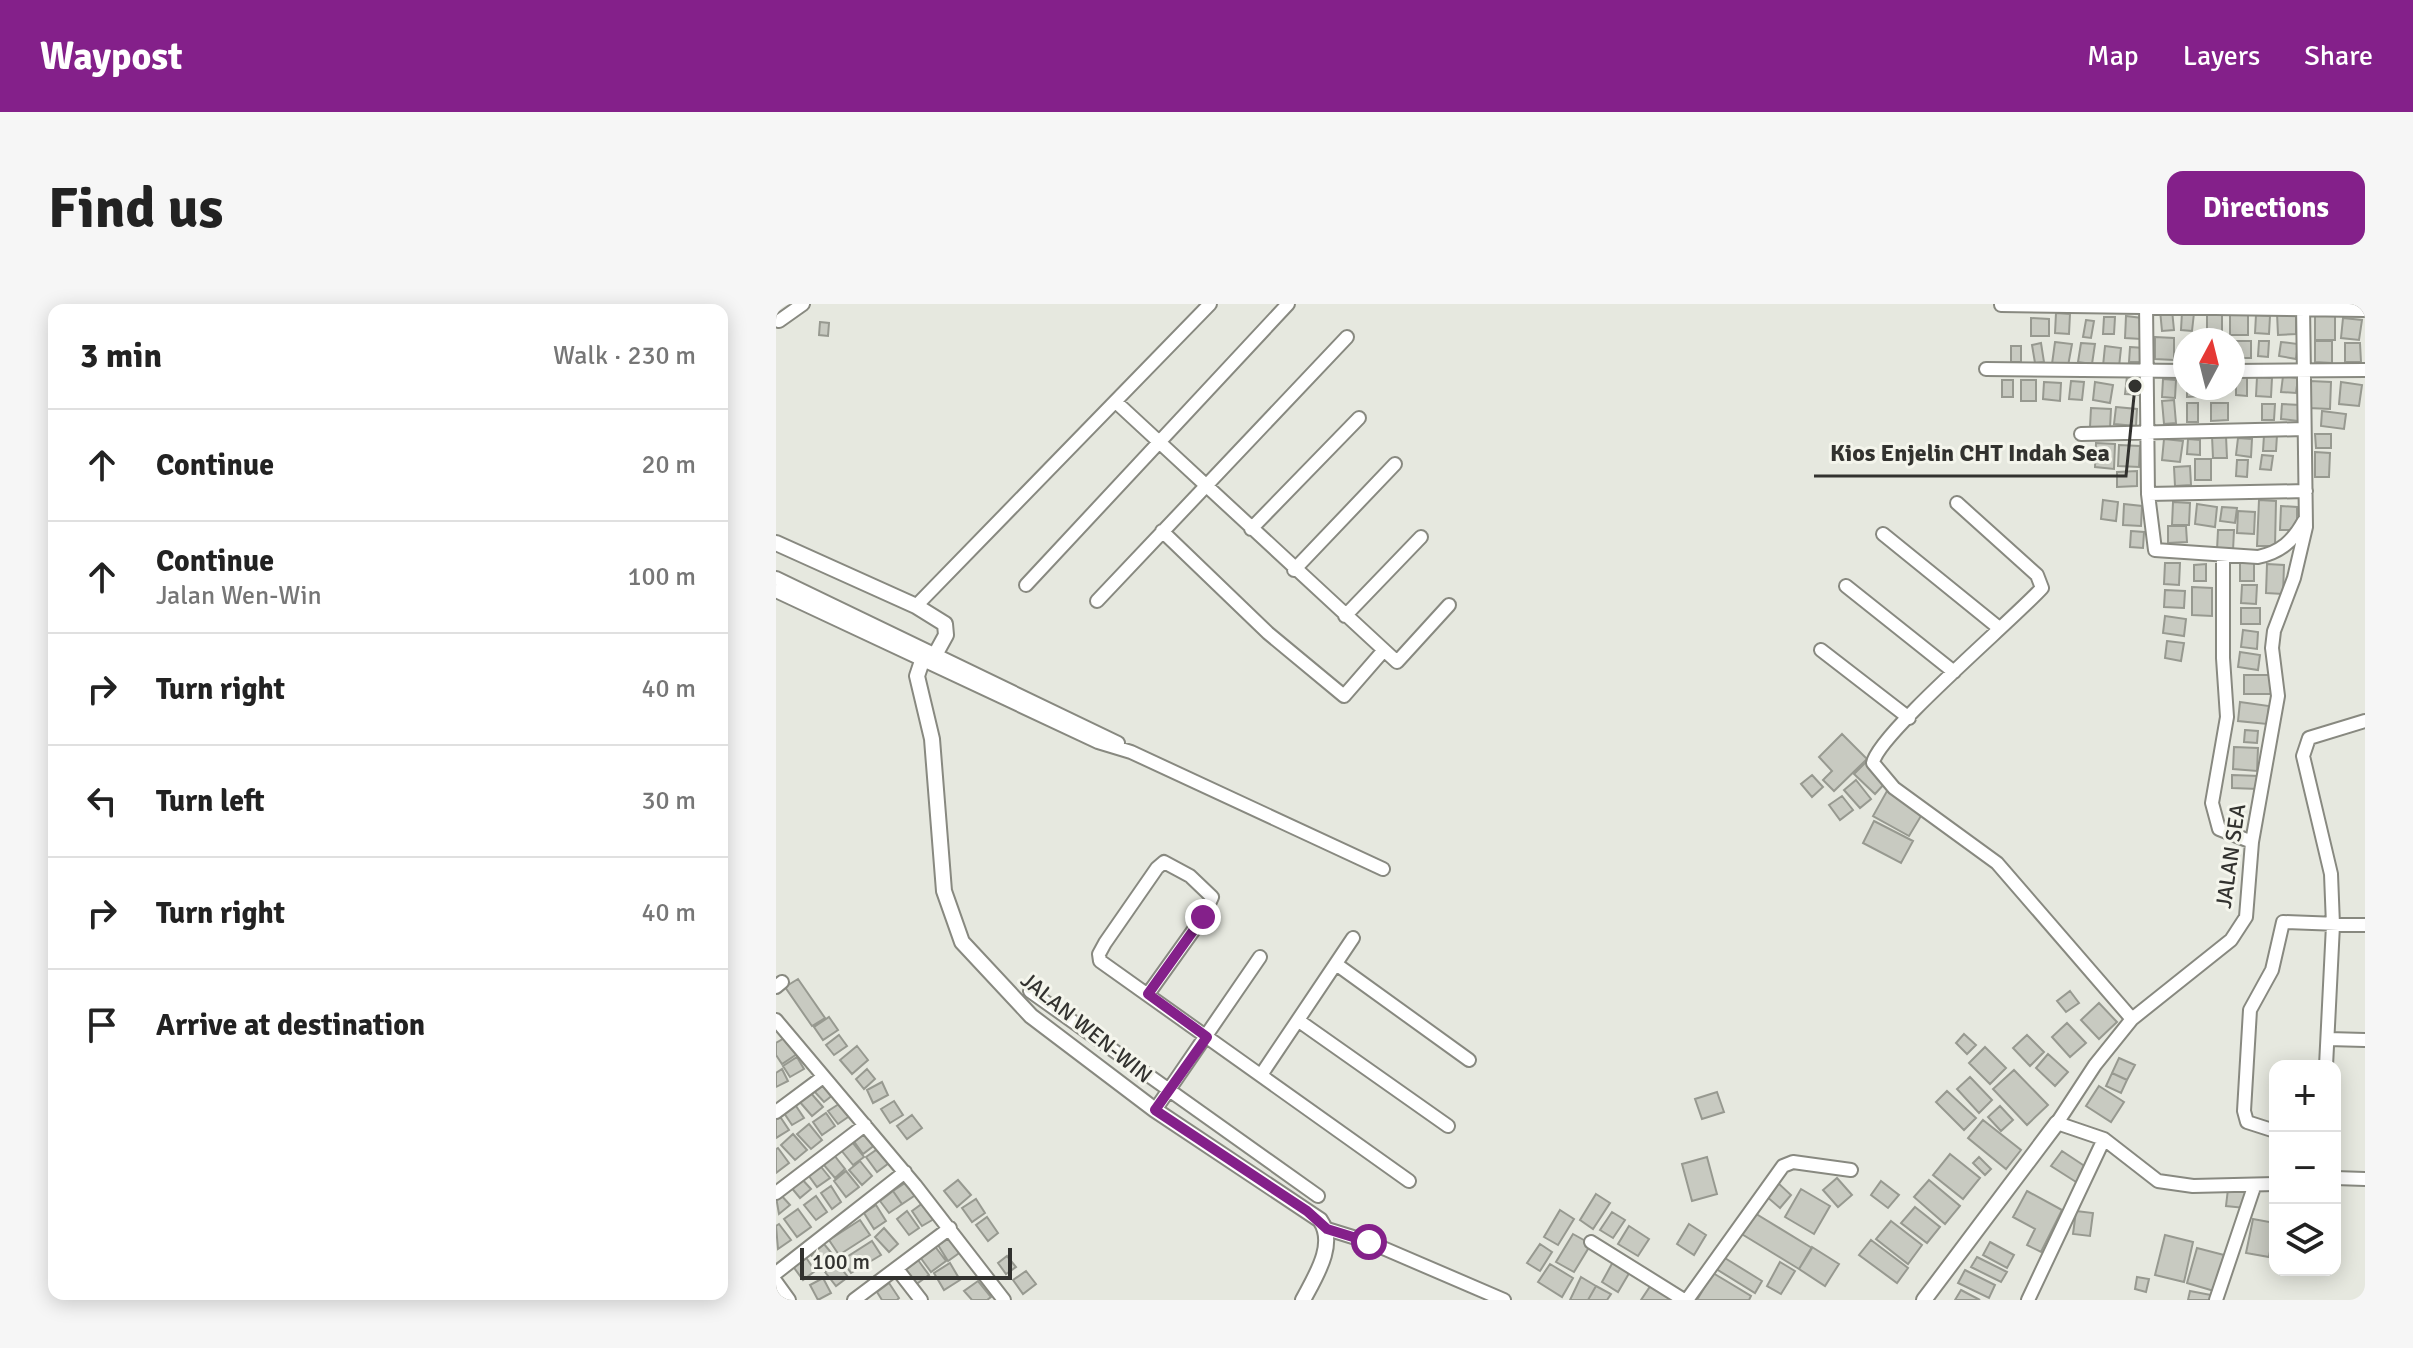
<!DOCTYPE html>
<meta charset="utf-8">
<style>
body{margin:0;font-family:Signika,sans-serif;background:#f6f6f6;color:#222}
.controls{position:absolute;right:24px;bottom:24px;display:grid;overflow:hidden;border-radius:16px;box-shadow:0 4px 20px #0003}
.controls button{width:72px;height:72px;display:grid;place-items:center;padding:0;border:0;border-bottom:2px solid #e0e0e0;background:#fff;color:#222;font:40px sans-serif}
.compass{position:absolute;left:1397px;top:24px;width:72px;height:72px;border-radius:50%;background:#fff;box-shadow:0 4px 20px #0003;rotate:7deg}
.scale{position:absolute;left:24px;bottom:20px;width:212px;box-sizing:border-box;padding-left:8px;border:4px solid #32322f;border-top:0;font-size:22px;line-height:28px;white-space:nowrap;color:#32322f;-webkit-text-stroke:6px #f4f5ec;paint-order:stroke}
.stop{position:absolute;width:24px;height:24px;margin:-18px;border:6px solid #84208a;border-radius:50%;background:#fff}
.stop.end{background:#84208a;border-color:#fff;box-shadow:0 2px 8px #0008}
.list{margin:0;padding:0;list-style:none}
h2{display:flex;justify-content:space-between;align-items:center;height:104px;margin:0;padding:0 32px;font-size:34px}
h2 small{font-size:26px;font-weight:400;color:#767676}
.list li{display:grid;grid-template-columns:52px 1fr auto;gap:24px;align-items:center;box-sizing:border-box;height:112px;padding:0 32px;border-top:2px solid #e0e0e0}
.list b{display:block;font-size:30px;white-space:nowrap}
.list p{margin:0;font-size:26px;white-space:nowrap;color:#767676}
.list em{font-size:26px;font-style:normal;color:#767676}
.icon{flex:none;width:44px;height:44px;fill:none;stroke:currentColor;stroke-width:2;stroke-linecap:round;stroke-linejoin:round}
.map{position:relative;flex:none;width:1589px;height:996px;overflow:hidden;border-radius:16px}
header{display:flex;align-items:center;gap:48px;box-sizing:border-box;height:112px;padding:0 40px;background:#84208a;color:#fff}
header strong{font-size:38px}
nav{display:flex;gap:44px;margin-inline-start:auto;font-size:28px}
.intro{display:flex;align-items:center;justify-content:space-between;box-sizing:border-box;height:192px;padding:0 48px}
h1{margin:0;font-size:56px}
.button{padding:20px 36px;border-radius:16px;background:#84208a;color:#fff;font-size:28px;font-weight:700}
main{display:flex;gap:48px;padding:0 48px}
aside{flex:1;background:#fff;border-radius:16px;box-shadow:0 4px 20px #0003}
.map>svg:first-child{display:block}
.building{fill:#c8cac1;stroke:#979990;stroke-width:2}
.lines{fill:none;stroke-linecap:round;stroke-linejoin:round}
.minor-casing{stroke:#888980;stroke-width:16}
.tertiary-casing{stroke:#888980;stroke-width:18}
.minor{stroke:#fff;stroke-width:12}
.tertiary{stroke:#fff;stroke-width:14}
.route{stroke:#84208a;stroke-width:10}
.labels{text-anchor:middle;stroke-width:6;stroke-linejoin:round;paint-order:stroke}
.street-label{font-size:22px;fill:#32322f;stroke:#f4f5ec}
.leader{fill:none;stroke:#32322f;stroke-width:3}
.callout-dot{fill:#32322f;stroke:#f4f5ec;stroke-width:3}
.callout-label{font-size:24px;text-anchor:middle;font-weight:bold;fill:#32322f;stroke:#f4f5ec;stroke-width:6;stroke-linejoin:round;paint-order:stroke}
</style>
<header>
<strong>Waypost</strong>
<nav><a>Map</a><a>Layers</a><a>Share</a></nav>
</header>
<div class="intro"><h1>Find us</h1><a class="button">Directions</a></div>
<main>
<aside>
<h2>3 min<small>Walk · 230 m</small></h2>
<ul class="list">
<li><svg class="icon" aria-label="ahead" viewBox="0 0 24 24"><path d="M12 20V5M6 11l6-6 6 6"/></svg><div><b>Continue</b></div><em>20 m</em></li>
<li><svg class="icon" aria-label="ahead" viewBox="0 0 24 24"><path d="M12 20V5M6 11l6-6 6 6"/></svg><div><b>Continue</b><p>Jalan Wen-Win</p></div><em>100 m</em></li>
<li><svg class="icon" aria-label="right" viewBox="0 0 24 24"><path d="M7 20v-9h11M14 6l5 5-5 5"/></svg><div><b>Turn right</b></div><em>40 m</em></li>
<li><svg class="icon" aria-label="left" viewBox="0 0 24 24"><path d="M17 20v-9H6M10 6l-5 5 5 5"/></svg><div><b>Turn left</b></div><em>30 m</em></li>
<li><svg class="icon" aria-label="right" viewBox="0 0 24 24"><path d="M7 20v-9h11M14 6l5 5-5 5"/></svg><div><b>Turn right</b></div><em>40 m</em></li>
<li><svg class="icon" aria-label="arrive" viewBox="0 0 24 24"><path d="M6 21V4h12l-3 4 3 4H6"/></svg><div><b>Arrive at destination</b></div></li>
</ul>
</aside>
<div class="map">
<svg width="1589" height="996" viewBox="0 0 1589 996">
<rect width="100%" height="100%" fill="#e6e8df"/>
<path class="building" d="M1384,6H1396L1398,26L1386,27Z
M1406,8L1418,9L1416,27L1405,26Z
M1431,8L1446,9V29H1431Z
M1454,8H1472V31H1454Z
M1280,9L1294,10L1293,30L1279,29Z
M1501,9H1520V30L1502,31Z
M1539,10L1559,11V36H1539Z
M1480,11L1494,12L1493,30L1479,29Z
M1350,12L1366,14L1365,35L1349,34Z
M1328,13H1339L1338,30H1327Z
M1255,14L1273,15V32H1255Z
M1567,14L1586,16L1583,36L1565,34Z
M1310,16L1318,17L1315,34L1307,33Z
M44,18L53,19L52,32L43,31Z
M1379,33L1398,34V56L1379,55Z
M1457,37H1475V54H1457Z
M1483,37H1493L1492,53L1482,52Z
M1539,37H1556V59L1539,58Z
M1279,38L1296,40L1292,62L1276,60Z
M1505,38L1522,40L1520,55L1503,52Z
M1265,39L1268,58L1259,59L1256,41Z
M1305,39L1319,40L1316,60L1302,58Z
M1569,39H1584L1585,58H1569Z
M1235,42H1245V58H1235Z
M1329,42L1345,44L1343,63L1327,62Z
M1354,43L1368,44L1367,58H1353Z
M1351,72L1368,74L1367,91L1349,90Z
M1507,72L1522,74L1520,89L1505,88Z
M1460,73H1471V92L1460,91Z
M1481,73L1496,74L1495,93L1480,92Z
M1387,75L1400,76L1399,94L1386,93Z
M1226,76H1237V93H1226Z
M1245,76H1260V97H1245Z
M1295,77L1308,78L1306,96L1293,95Z
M1534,77L1555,78L1554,105L1533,104Z
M1268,78L1285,79L1284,97L1267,95Z
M1319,78L1337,81L1334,99L1317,96Z
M1565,78L1586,81L1583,102L1563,100Z
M1411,84H1426V92L1411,93Z
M1398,96L1400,119L1388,120L1386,97Z
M1411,99H1422V118H1411Z
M1435,99H1452V116L1435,117Z
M1486,100H1499L1498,116H1486Z
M1506,100L1524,101L1522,117L1505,115Z
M1340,103L1361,105L1360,122L1338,120Z
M1315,104L1335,105L1334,124L1314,123Z
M1546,107L1570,110L1568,125L1545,122Z
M1539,130H1555V144H1540Z
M1488,131H1501L1500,147H1487Z
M1436,132H1450L1451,154H1437Z
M1462,134L1476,135L1475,153L1460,151Z
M1388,135L1407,137L1404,158L1386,156Z
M1412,135L1424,136V151L1411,150Z
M1320,139L1339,140L1338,165L1319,163Z
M1343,141L1364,142L1363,163L1342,162Z
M1539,148L1554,149L1553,173H1539Z
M1486,151L1497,152L1495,166L1484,165Z
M1419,155H1435V176H1419Z
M1461,156H1472L1471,173L1460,172Z
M1414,162L1415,181L1399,182L1398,163Z
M1361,167V182L1341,183V168Z
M1327,196L1342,198L1340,217L1325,215Z
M1483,196L1500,197L1499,242H1481Z
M1397,198L1414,199L1413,221H1396Z
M1348,200L1366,202L1365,222L1347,221Z
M1421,200L1441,203L1439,223L1419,220Z
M1505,202L1521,203V226H1504Z
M1446,203L1461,204L1459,219L1444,217Z
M1462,207L1479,208L1478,230L1461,229Z
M1392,222H1410L1411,238L1392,239Z
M1442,226H1458L1457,247L1441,246Z
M1355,227L1368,228L1367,244L1354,243Z
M1389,259H1404L1403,281L1388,280Z
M1464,259H1478V277H1464Z
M1430,260V277H1418V261Z
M1491,260L1508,261L1507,290L1490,289Z
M1466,281H1481L1480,300L1465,299Z
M1416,283L1436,284V312L1416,311Z
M1389,286L1409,287L1408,304L1388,303Z
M1465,304H1484V320H1465Z
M1389,312L1410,315L1408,332L1387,329Z
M1467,326L1482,328L1481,345L1465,343Z
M1391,337L1408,339L1405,357L1389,354Z
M1464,348L1484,351L1482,366L1462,363Z
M1468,371H1496V390H1468Z
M1464,398L1493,402L1491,420L1462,417Z
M1469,426L1482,427L1481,439L1468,438Z
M1066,430L1091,455L1058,487L1047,476L1056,467L1043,453Z
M1458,443L1482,444L1481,467L1457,465Z
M1090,458L1110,478L1099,490L1078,470Z
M1036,471L1047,483L1036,493L1025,480Z
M1456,471L1483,472L1482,485L1456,484Z
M1080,476L1095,495L1084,504L1068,486Z
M1111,487L1148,507L1133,532L1097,512Z
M1066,492L1077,506L1064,516L1053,501Z
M1098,517L1137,537L1125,559L1087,539Z
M22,675L49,714L36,722L9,683Z
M1294,687L1303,699L1290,708L1281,697Z
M1323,699L1341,718L1323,735L1305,716Z
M53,713L62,726L47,736L38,723Z
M1291,719L1310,739L1294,753L1276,733Z
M1188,730L1200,741L1191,750L1180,739Z
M63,731L71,742L58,751L50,741Z
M1251,731L1268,748L1254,762L1237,744Z
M10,733L21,750L6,760L0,751V739Z
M81,742L92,756L76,770L64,756Z
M1209,743L1230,764L1214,780L1193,759Z
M1272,750L1292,768L1279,782L1260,764Z
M21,753L28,765L14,773L7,762Z
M1343,754L1359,761L1351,776L1336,769Z
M6,765L12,777L0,783V769Z
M91,765L99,775L88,785L80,775Z
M1238,766L1272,801L1251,821L1217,785Z
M1336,769L1351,776L1345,789L1330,782Z
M1194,773L1216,796L1203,809L1181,785Z
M48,778L58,790L48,798L38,787Z
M106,778L112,791L97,799L91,786Z
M1323,782L1348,798L1335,818L1310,802Z
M1171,787L1200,814L1188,826L1160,798Z
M34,788L47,803L36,812L23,797Z
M941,788L948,808L926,815L919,795Z
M118,797L127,811L114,819L105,805Z
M66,798L75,811L62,820L52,807Z
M18,799L28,814L16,821L6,806Z
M1224,802L1237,816L1225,827L1212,813Z
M50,809L59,822L46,831L37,818Z
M3,811L13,826L0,834V813Z
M136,811L146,824L131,835L121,822Z
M1207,816L1245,846L1230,865L1192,834Z
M33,820L46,836L35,845L21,830Z
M89,827L100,840L87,850L77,836Z
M17,830L31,846L19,856L5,841Z
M76,838L88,853L77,861L65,846Z
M2,844L13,859L0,869V845Z
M103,844L113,859L101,868L90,853Z
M1286,847L1310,863L1300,878L1275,862Z
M1174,850L1204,874L1187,895L1157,871Z
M58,851L69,865L59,874L47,860Z
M931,853L941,890L916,897L906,860Z
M1203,853L1215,865L1209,871L1197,859Z
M84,857L96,872L86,881L73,866Z
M42,859L54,874L41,883L30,868Z
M70,867L83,883L70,893L58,877Z
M24,873L35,885L24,894L14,882Z
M1061,874L1076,891L1062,903L1047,886Z
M182,876L195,891L181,903L168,887Z
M1153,876L1184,902L1169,920L1138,893Z
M132,877L141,890L126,900L117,887Z
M1105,877L1123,891L1112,904L1095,891Z
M1002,879L1015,891L1004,904L990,892Z
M55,882L65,898L56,905L45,889Z
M1025,885L1054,902L1038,930L1009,913Z
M1452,885L1471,888L1469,904L1450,902Z
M117,887L126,900L113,909L104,897Z
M1251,887L1286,906L1265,948L1251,941L1259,925L1237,913Z
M4,890L14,901L3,910L0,893Z
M820,890L834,899L817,925L804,916Z
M40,892L51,908L40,916L28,901Z
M200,895L209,909L196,918L186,904Z
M147,899L158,915L146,922L136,907Z
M100,901L110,917L98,925L88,909Z
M1139,903L1164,923L1151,939L1125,919Z
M22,905L35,923L21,933L8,915Z
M784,906L798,915L782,941L768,933Z
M131,907L143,924L133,931L121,915Z
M1300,907L1317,909L1314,932L1297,930Z
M836,908L849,916L837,934L824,926Z
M977,908L1036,944L1023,965L964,929Z
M211,913L222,929L212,937L200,921Z
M1477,915L1499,919L1493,953L1470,949Z
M84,916L94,931L63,951L53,936Z
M1115,917L1146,941L1132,960L1100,935Z
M3,920L15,936L2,945L0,922Z
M913,920L930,931L918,951L901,940Z
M853,922L873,935L862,952L842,940Z
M108,924L122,940L113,948L99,933Z
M797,930L815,940L798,968L780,958Z
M1389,931L1417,938L1408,978L1379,971Z
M176,932L186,947L172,957L162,941Z
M1095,936L1132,964L1121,979L1083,951Z
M96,937L105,951L75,969L66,956Z
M1214,938L1238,951L1231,964L1207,951Z
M48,940L58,952L44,963L35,951Z
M764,940L776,948L764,967L751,959Z
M158,941L170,957L155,968L144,953Z
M1036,943L1063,960L1049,982L1023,965Z
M1421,944L1448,951L1438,987L1411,979Z
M944,951L986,977L979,989L937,963Z
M29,952L39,967L27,976L16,961Z
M231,952L240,963L230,970L222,959Z
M1201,953L1231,968L1225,978L1195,963Z
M142,956L153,971L139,981L129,966Z
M838,956L855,966L842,988L826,978Z
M1004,958L1019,967L1005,990L991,982Z
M61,959L72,973L60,982L49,968Z
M174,959L184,976L168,986L158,969Z
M774,960L797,974L786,993L762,978Z
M1189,966L1219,981L1213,994L1182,979Z
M250,967L260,980L247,990L237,976Z
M937,969L975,992L973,996H921Z
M805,973L820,982L812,996H794Z
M1361,973L1373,975L1370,988L1359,985Z
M47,974L55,989L42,996L34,981Z
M202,977L215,993L211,996H196L188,987Z
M113,979L123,994L121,996H106L101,988Z
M875,981L896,995V996H865Z
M820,982L835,990L831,996H812Z
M1185,986L1204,996H1179Z
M1414,987L1435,991L1434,996H1412Z"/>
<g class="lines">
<g class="minor-casing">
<path id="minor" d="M1370,0L1372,190L1379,246L1482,253C1505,248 1517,237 1528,217
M1225,1L1589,6
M3,17L27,0
M1210,65L1409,67
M1457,67L1589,66
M341,99L621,358L673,301
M1305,130L1528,125
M1372,190L1530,187
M1181,199L1261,271L1266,284C1239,314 1101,431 1097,459L1118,484L1221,559L1356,715
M475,225L583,114
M386,227L492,329L568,392L608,346
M1107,230L1223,324
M1447,252V354L1451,413L1436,499L1443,525L1476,538
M518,266L619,160
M0,274L342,439
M250,281L512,0
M1070,282L1178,368
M0,287L322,438L355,448L607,565
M321,297L571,33
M140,302L434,0
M569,312L645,233
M1045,346L1133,414
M560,660L693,756
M0,683L6,678
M254,687L542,892
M372,690L427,613L436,593L414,572L388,558L381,564L329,639L323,650L324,657L633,877
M0,716L139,881L228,996
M523,717L672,822
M1552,735L1589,736
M1550,762L1557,621L1555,570L1527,452L1533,434L1589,417
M485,771L577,634
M379,806L484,653
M0,808L47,773
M1499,827L1471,818L1468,807L1474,706L1496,666L1507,618L1589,621
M1559,874L1589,875
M1499,880L1417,882L1382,877L1328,835L1281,819L1319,761L1356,715L1455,636L1470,613L1476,538L1502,392L1496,344L1498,327L1518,274L1530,223L1527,0
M0,889L89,821
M551,925L593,938L728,996
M815,938L908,996
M121,965L145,996
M0,969L129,868
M0,978L13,996
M78,996L174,924
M911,996L1007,862L1017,858L1075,866
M1252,996L1328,835
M1440,996L1478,883"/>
</g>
<g class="tertiary-casing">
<path id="tertiary" d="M0,239L140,302L169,320L170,331L159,351
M146,357L141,372L156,435L168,587L186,638L255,712L379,806L544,916C561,940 539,973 527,996
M1148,996L1281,819"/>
</g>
<use href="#minor" class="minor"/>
<use href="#tertiary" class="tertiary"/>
</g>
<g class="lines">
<path class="route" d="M427,613L372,690L431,733L379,806L531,907L551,925L593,938"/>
</g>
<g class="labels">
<g class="street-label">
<text transform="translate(1454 552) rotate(-82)" y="8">JALAN SEA</text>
<text transform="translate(311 723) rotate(39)" y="8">JALAN WEN-WIN</text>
</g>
</g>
<path class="leader" d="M1359 82L1350 172H1038"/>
<circle class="callout-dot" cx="1359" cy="82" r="8"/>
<g class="callout-label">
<text x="1194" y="157">Kios Enjelin CHT Indah Sea</text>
</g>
</svg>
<div class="controls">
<button>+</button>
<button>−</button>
<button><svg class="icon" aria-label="layers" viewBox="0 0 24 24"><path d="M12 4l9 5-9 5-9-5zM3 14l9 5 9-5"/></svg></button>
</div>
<svg class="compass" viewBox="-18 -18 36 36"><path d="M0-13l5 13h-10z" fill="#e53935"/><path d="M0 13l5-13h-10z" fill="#767676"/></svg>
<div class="scale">100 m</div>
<div class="stop" style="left:593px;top:938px"></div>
<div class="stop end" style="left:427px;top:613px"></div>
</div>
</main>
